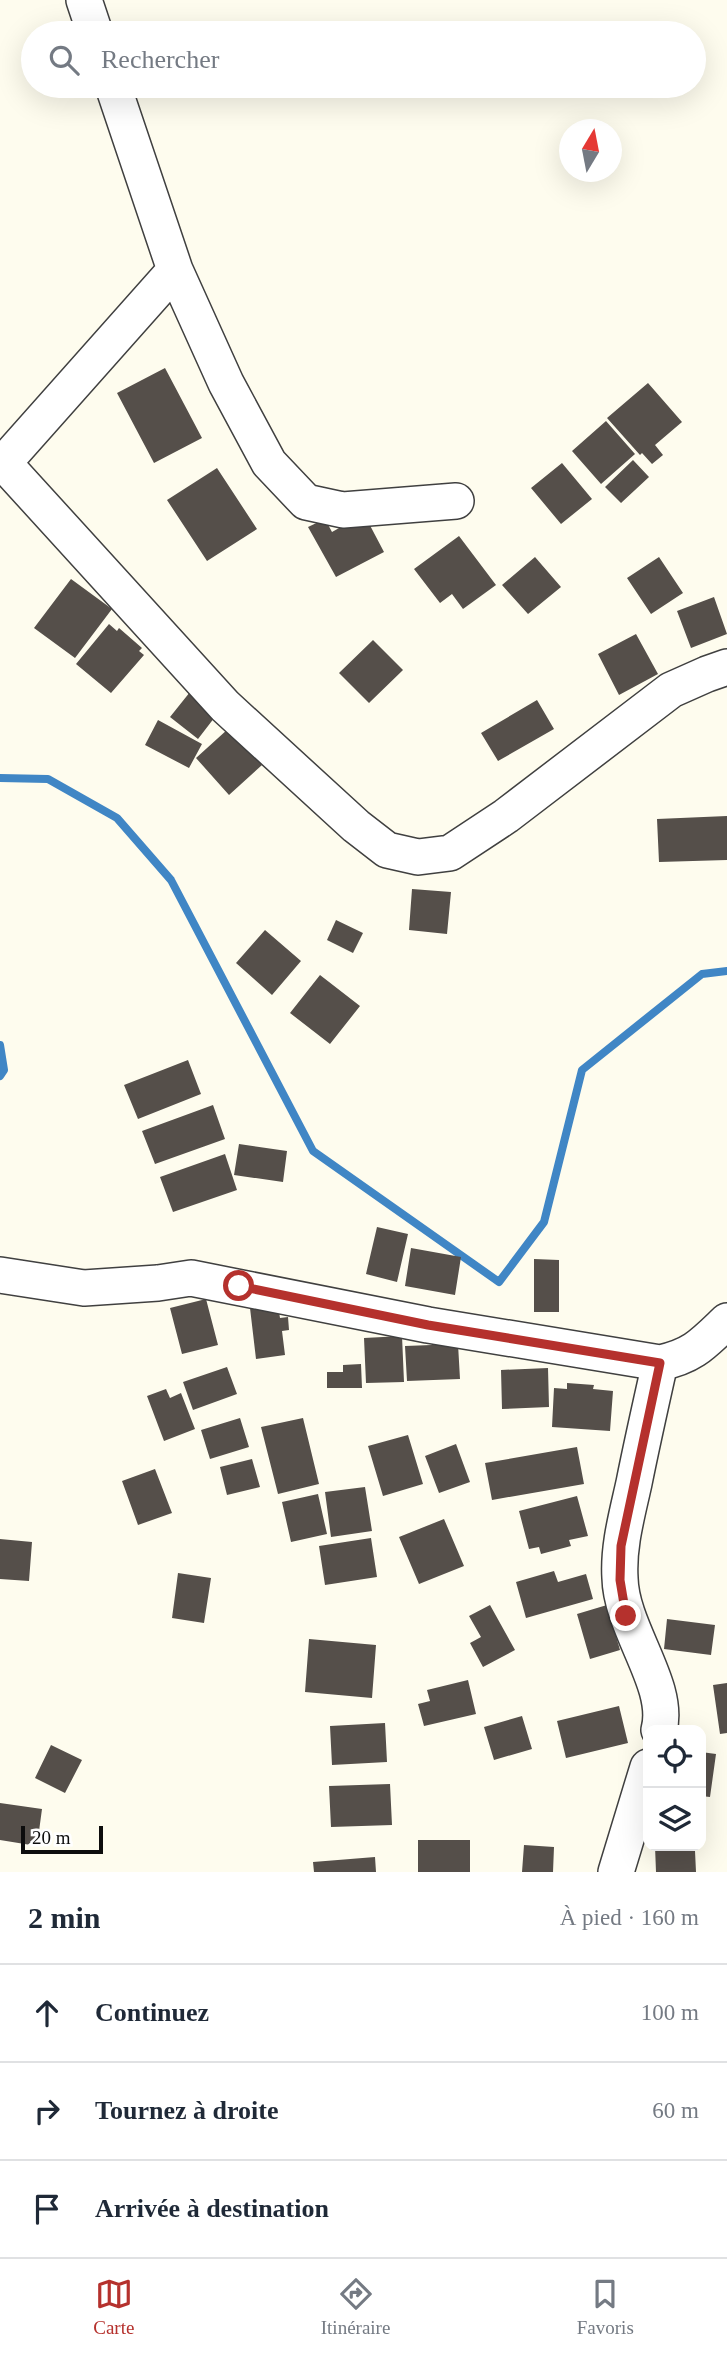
<!DOCTYPE html>
<html lang="fr">
<meta charset="utf-8">
<style>
body{margin:0;font-family:Georgia,serif;background:#f6f6f7;color:#1f2937}
.controls{position:absolute;right:21px;bottom:21px;display:grid;overflow:hidden;border-radius:14px;box-shadow:0 7px 28px #0002}
.controls button{width:63px;height:63px;display:grid;place-items:center;padding:0;border:0;border-bottom:2px solid #e0e1e3;background:#fff;color:#1f2937;font:35px sans-serif}
.compass{position:absolute;left:559px;top:119px;width:63px;height:63px;border-radius:50%;background:#fff;box-shadow:0 7px 28px #0002;rotate:10deg}
.scale{position:absolute;left:21px;bottom:18px;width:82px;box-sizing:border-box;padding-left:7px;border:4px solid #0d0d0d;border-top:0;font-size:19px;line-height:24px;white-space:nowrap;color:#0d0d0d;-webkit-text-stroke:5px #fff;paint-order:stroke}
.stop{position:absolute;width:21px;height:21px;margin:-16px;border:5px solid #b5312d;border-radius:50%;background:#fff}
.stop.end{background:#b5312d;border-color:#fff;box-shadow:0 2px 7px #0008}
.list{margin:0;padding:0;list-style:none}
h2{display:flex;justify-content:space-between;align-items:center;height:91px;margin:0;padding:0 28px;font-size:30px}
h2 small{font-size:23px;font-weight:400;color:#747a83}
.list li{display:grid;grid-template-columns:46px 1fr auto;gap:21px;align-items:center;box-sizing:border-box;height:98px;padding:0 28px;border-top:2px solid #e0e1e3}
.list b{display:block;font-size:26px;white-space:nowrap}
.list em{font-size:23px;font-style:normal;color:#747a83}
.icon{flex:none;width:38px;height:38px;fill:none;stroke:currentColor;stroke-width:2;stroke-linecap:round;stroke-linejoin:round}
.map{position:relative;flex:none;width:727px;height:1872px;overflow:hidden}
.search{position:absolute;background:#fff;box-shadow:0 7px 28px #0002;left:21px;right:21px;top:21px;height:77px;display:flex;align-items:center;gap:18px;box-sizing:border-box;padding:0 24px;border-radius:38px;color:#747a83;font-size:26px}
.sheet{height:385px;background:#fff}
nav{display:flex;justify-content:space-around;align-items:center;box-sizing:border-box;height:98px;border-top:2px solid #e0e1e3;background:#fff;font-size:19px;color:#747a83}
nav a{display:grid;justify-items:center;gap:4px}
nav .on{color:#b5312d}
.map>svg:first-child{display:block}
.lines{fill:none;stroke-linecap:round;stroke-linejoin:round}
.stream{stroke:#4086c5;stroke-width:8}
.building{fill:#554f4a}
.minor-casing{stroke:#404040;stroke-width:38}
.minor{stroke:#fff;stroke-width:35}
.route{stroke:#b5312d;stroke-width:9}
</style>
<div class="map">
<svg width="727" height="1872" viewBox="0 0 727 1872">
<rect width="100%" height="100%" fill="#fefcee"/>
<g class="lines">
<path class="stream" d="M0,778L48,779L117,818L171,880L313,1151L499,1282L544,1222L582,1070L702,974L727,971
M0,1045L4,1070L0,1076"/>
</g>
<path class="building" d="M165,368L202,438L154,463L117,393Z
M648,383L682,422L655,445L663,455L652,464L642,453L640,455L607,418Z
M606,421L635,454L601,484L572,451Z
M633,460L649,477L621,503L605,487Z
M562,463L592,499L561,524L531,488Z
M217,468L257,529L207,561L167,500Z
M364,514L384,552L336,577L308,527L325,519L332,532Z
M459,536L496,585L463,609L452,594L440,603L414,569Z
M535,557L561,587L528,614L502,585Z
M659,557L683,593L651,614L627,578Z
M71,579L112,609L75,658L34,628Z
M714,597L727,634L691,648L677,611Z
M109,624L117,631L119,628L142,648L139,651L144,655L111,693L76,664Z
M636,634L658,674L619,695L598,654Z
M373,640L403,670L369,703L339,673Z
M190,692L218,713L198,739L170,717Z
M537,700L554,729L498,761L481,733Z
M158,720L202,744L189,768L145,745Z
M228,729L262,765L229,795L196,758Z
M727,816V860L659,862L657,819Z
M412,889L451,892L447,934L409,930Z
M336,920L363,933L353,953L327,940Z
M265,930L301,961L272,995L236,963Z
M320,975L360,1006L330,1044L290,1013Z
M188,1060L201,1094L138,1119L124,1085Z
M213,1105L225,1139L155,1164L142,1131Z
M239,1144L287,1151L283,1182L234,1175Z
M225,1154L237,1190L173,1212L160,1177Z
M377,1227L408,1234L397,1282L366,1274Z
M411,1248L461,1257L455,1295L405,1286Z
M534,1259L559,1260V1312H534Z
M206,1299L218,1345L182,1354L170,1308Z
M278,1305L280,1318L288,1317L289,1330L282,1331L285,1355L256,1359L250,1308Z
M402,1336L404,1382L366,1383L364,1338Z
M458,1344L460,1379L407,1381L405,1346Z
M361,1364L362,1388H327V1372H343V1365Z
M227,1367L237,1394L193,1410L183,1382Z
M548,1368L549,1407L502,1409L501,1370Z
M567,1383L594,1385L593,1389L613,1391L610,1431L552,1427L554,1388L567,1389Z
M166,1389L170,1398L181,1393L195,1429L164,1441L147,1396Z
M240,1418L249,1447L210,1459L201,1430Z
M303,1418L319,1484L278,1494L261,1427Z
M408,1435L423,1484L383,1496L368,1446Z
M456,1444L470,1482L439,1493L425,1456Z
M577,1447L584,1484L492,1500L485,1463Z
M252,1459L260,1487L227,1495L220,1467Z
M155,1469L172,1513L138,1525L122,1481Z
M365,1487L372,1531L331,1537L325,1492Z
M318,1494L327,1534L291,1542L282,1502Z
M577,1496L588,1536L569,1540L571,1546L541,1554L539,1547L529,1549L519,1511Z
M444,1519L464,1566L419,1584L399,1537Z
M371,1538L377,1577L325,1585L319,1546Z
M0,1539L32,1542L29,1581L0,1579Z
M554,1571L558,1582L586,1574L593,1599L526,1618L516,1582Z
M178,1573L211,1578L204,1623L172,1618Z
M490,1605L515,1650L483,1667L470,1643L481,1637L469,1616Z
M607,1605L620,1650L590,1659L577,1614Z
M667,1619L715,1625L711,1655L664,1649Z
M309,1639L376,1645L372,1698L305,1692Z
M468,1680L476,1714L424,1726L418,1704L430,1701L427,1690Z
M727,1683V1733L720,1734L713,1685Z
M619,1706L628,1743L566,1758L557,1721Z
M522,1716L532,1749L494,1760L484,1727Z
M385,1723L387,1762L332,1765L330,1726Z
M51,1745L82,1760L65,1793L35,1778Z
M701,1752L716,1754L710,1797L701,1796Z
M390,1784L392,1825L331,1827L329,1786Z
M0,1803L42,1809L37,1846L0,1840Z
M418,1840H470V1872H418Z
M524,1845L554,1847L553,1872H522Z
M655,1846H681V1851H695L696,1872H656Z
M375,1857L376,1872H314L313,1862Z"/>
<g class="lines">
<g class="minor-casing">
<path id="minor" d="M84,0L95,33
M113,86L175,270L226,383L269,463L306,502L343,510L456,501
M0,459L225,706L356,826L387,850L418,857L450,853L506,816L671,690L707,674L727,667
M0,467L175,270
M0,1275L84,1288L158,1283L191,1278L428,1325L660,1363C693,1356 703,1344 727,1321
M659,1730C671,1685 621,1629 620,1578C618,1546 627,1515 634,1483C642,1443 651,1403 660,1363
M616,1872L648,1767"/>
</g>
<use href="#minor" class="minor"/>
</g>
<g class="lines">
<path class="route" d="M239,1286L428,1325L660,1363L621,1546L620,1580L626,1616"/>
</g>
</svg>
<div class="controls">
<button><svg class="icon" aria-label="locate" viewBox="0 0 24 24"><circle cx="12" cy="12" r="6"/><path d="M12 2v4M12 18v4M2 12h4M18 12h4"/></svg></button>
<button><svg class="icon" aria-label="layers" viewBox="0 0 24 24"><path d="M12 4l9 5-9 5-9-5zM3 14l9 5 9-5"/></svg></button>
</div>
<svg class="compass" viewBox="-18 -18 36 36"><path d="M0-13l5 13h-10z" fill="#e53935"/><path d="M0 13l5-13h-10z" fill="#747a83"/></svg>
<div class="scale">20 m</div>
<div class="stop" style="left:239px;top:1286px"></div>
<div class="stop end" style="left:626px;top:1616px"></div>
<div class="search"><svg class="icon" aria-label="search" viewBox="0 0 24 24"><circle cx="10" cy="10" r="6"/><path d="M15 15l6 6"/></svg>Rechercher</div>
</div>
<section class="sheet">
<h2>2 min<small>À pied · 160 m</small></h2>
<ul class="list">
<li><svg class="icon" aria-label="ahead" viewBox="0 0 24 24"><path d="M12 20V5M6 11l6-6 6 6"/></svg><div><b>Continuez</b></div><em>100 m</em></li>
<li><svg class="icon" aria-label="right" viewBox="0 0 24 24"><path d="M7 20v-9h11M14 6l5 5-5 5"/></svg><div><b>Tournez à droite</b></div><em>60 m</em></li>
<li><svg class="icon" aria-label="arrive" viewBox="0 0 24 24"><path d="M6 21V4h12l-3 4 3 4H6"/></svg><div><b>Arrivée à destination</b></div></li>
</ul>
</section>
<nav>
<a class="on"><svg class="icon" aria-label="map" viewBox="0 0 24 24"><path d="M3 6l6-2 6 2 6-2v14l-6 2-6-2-6 2zM9 4v14M15 6v14"/></svg>Carte</a>
<a><svg class="icon" aria-label="directions" viewBox="0 0 24 24"><path d="M12 3l9 9-9 9-9-9zM9 14v-3h6M13 9l2 2-2 2"/></svg>Itinéraire</a>
<a><svg class="icon" aria-label="saved" viewBox="0 0 24 24"><path d="M7 4h10v16l-5-4-5 4z"/></svg>Favoris</a>
</nav>
